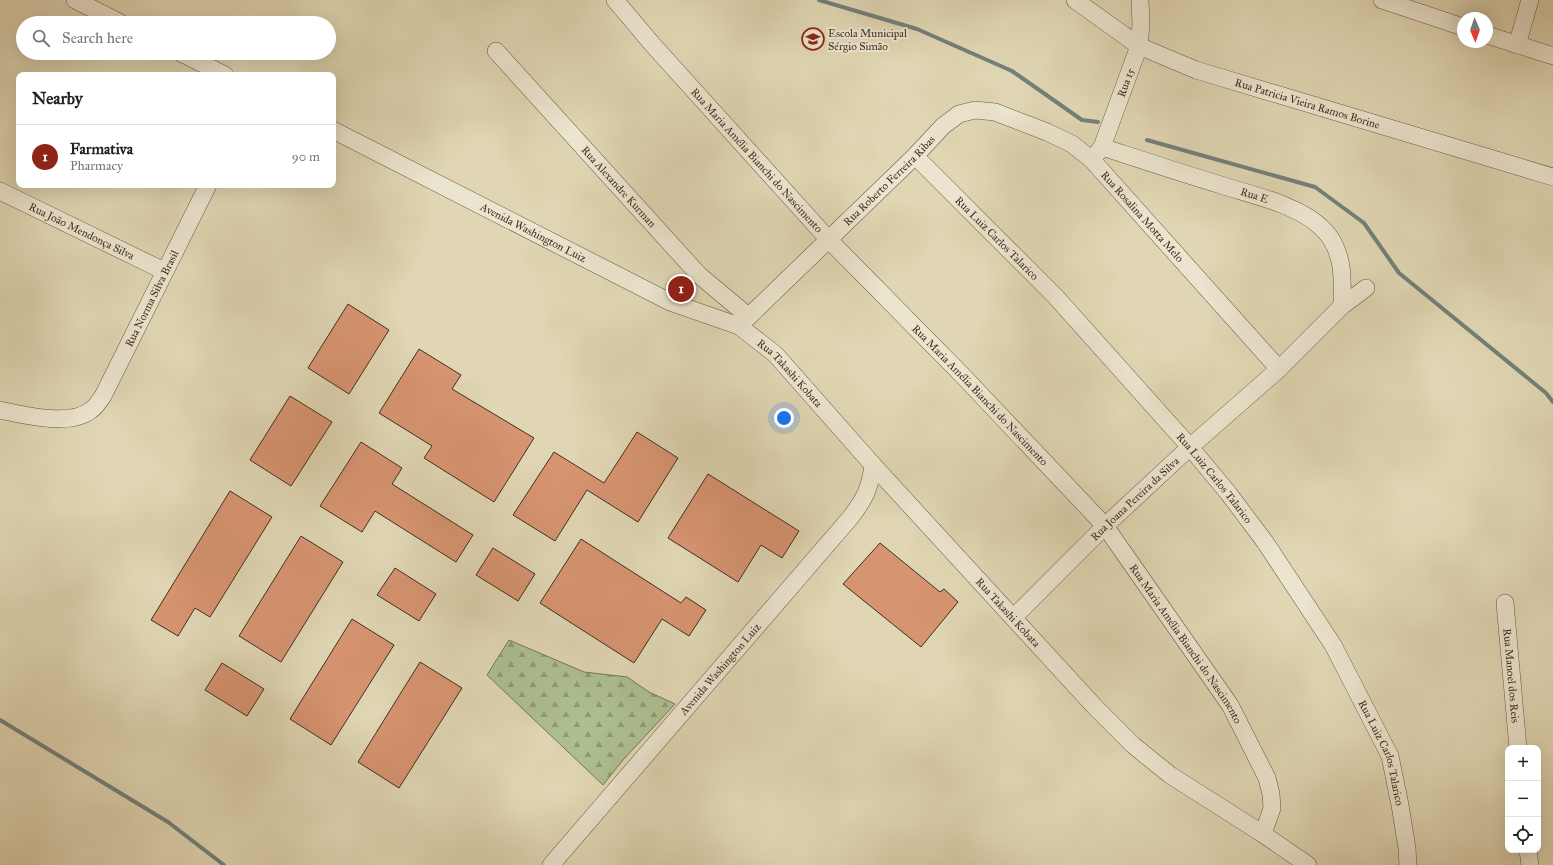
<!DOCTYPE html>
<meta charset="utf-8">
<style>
body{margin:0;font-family:"IM FELL Great Primer",serif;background:#f6f6f6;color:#202124}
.controls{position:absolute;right:12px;bottom:12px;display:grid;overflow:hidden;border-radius:8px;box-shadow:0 4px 16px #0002}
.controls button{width:36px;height:36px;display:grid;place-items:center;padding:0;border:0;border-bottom:1px solid #e0e0e0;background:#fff;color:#202124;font:20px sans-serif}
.compass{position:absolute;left:1457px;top:12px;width:36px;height:36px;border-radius:50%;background:#fff;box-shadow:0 4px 16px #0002;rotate:178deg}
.you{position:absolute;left:784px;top:418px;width:14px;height:14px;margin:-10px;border:3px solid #fff;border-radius:50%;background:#1a73e8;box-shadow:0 0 0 6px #1a73e833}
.badge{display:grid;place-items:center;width:26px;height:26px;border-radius:50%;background:#8f2418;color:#fff;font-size:13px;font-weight:700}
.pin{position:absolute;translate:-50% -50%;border:2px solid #fff;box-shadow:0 1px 4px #0006}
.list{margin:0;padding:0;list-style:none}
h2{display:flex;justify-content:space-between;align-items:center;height:52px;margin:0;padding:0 16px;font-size:17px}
h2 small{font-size:13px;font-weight:400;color:#757577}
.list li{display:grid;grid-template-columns:26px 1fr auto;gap:12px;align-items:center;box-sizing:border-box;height:64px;padding:0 16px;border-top:1px solid #e0e0e0}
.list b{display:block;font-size:15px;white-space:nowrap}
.list p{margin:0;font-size:13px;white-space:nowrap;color:#757577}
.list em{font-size:13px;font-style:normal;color:#757577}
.icon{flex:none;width:22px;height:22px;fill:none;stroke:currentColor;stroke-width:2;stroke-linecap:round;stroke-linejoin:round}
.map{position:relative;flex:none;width:1553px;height:865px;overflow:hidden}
.search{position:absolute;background:#fff;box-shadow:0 4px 16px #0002;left:16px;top:16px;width:320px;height:44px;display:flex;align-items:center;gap:10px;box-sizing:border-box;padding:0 14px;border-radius:22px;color:#757577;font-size:15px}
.panel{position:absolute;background:#fff;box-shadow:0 4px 16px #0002;left:16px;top:72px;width:320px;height:116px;border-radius:8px}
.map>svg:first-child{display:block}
.forest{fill:url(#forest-firs);stroke:#767759}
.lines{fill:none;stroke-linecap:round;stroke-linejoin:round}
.stream{stroke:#74807b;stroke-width:4}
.building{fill:#d79471;stroke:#3e2f21}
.minor-casing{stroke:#665946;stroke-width:18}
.minor{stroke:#ebe4ce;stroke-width:17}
.labels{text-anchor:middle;stroke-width:4;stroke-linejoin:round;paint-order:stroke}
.poi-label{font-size:11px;fill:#3e2f21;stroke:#ebe4ce;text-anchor:start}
.street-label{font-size:11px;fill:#3e2f21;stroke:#ebe4ce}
</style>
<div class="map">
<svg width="1553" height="865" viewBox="0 0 1553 865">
<defs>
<pattern id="forest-firs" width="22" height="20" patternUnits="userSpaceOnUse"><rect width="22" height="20" fill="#adbf91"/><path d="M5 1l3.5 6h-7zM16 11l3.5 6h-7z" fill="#8e9c76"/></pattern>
</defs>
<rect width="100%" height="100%" fill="#e0d6b3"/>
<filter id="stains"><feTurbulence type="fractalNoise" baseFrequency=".005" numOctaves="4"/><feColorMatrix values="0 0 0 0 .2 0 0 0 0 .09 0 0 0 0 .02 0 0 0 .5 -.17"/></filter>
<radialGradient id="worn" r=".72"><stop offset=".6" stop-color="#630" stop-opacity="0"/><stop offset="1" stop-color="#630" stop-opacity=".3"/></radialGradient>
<path class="forest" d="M509,640L584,672L627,677L649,692L675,704L623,760L603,785L487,675Z"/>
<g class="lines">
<path class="stream" d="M819,0L917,29L1012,71L1082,120L1098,122
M1147,140L1315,187L1364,223L1399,273L1546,393L1553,402
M0,720L168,822L224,865"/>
</g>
<path class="building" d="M348,304L389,330L349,394L308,368Z
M419,349L461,375L452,389L534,438L494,502L424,458L432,446L379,413Z
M290,396L332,422L291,486L250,460Z
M637,432L678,458L638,522L587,490L555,541L513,515L554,452L604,483Z
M361,442L402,468L392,484L473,535L456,562L375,511L362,532L320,506Z
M708,474L799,531L782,558L761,545L738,582L668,538Z
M230,491L272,517L210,617L195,608L178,636L151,620Z
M301,536L343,562L281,662L239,636Z
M581,539L681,603L686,597L706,610L689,636L662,619L634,663L540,603Z
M880,543L940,592L944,589L958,602L921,647L843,584Z
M493,548L535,574L518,601L476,575Z
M395,568L436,594L419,621L377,595Z
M352,619L394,645L331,745L290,719Z
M420,662L462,688L399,788L358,762Z
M222,663L264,689L247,716L205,690Z"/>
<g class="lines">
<g class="minor-casing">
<g id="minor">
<path d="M75,0L121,23"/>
<path id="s1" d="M615,0L653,45L829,240L965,378L1105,526L1230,705L1267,778L1271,794L1272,808L1263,834"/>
<path id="s2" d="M1075,0L1139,46L1196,70L1553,177"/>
<path d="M1382,0L1463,27"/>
<path d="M1487,35L1553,56"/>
<path d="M1517,45L1530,0"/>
<path id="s3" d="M496,51L699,275L748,316"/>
<path d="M181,53L225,75"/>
<path id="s4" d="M333,130L670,302L739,326L775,354L873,465L1095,707L1133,745L1170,775L1263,834L1308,865"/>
<path id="s5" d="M1102,147C1142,160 1181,173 1221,185C1252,195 1300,205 1323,229C1344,250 1343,279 1342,306"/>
<path id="s6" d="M915,156L1055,296L1190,447L1229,494L1265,542L1333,645L1390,756L1400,805L1407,848L1408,865"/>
<path id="s7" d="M1095,156L1102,147L1139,46L1141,24L1140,0"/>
<path id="s8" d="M0,191L164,271"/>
<path id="s9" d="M739,326L915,156L943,126L959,114L975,110L995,112L1047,132L1072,144L1092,160L1279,369"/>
<path id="s10" d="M0,410C23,415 71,427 91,410C96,407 100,400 103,396L208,185"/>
<path id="s11" d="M1505,603L1518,748"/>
<path id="s12" d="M1014,617L1105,526L1190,447L1279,369L1342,306L1366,288"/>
<path d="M1528,850L1530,865"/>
<path id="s13" d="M551,865L850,518C864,500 870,489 873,465"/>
</g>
</g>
<use href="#minor" class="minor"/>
</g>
<defs>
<g id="school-ring" transform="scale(1.15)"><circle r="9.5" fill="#ebe4ce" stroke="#8f2418" stroke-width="1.5"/><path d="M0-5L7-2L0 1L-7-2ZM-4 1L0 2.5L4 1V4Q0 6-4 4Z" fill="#8f2418"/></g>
</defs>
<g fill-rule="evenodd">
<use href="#school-ring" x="813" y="39"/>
</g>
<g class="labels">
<g class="poi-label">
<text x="828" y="37">Escola Municipal<tspan x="828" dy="13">Sérgio Simão</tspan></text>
</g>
<g class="street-label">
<text dy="4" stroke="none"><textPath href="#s7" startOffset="80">Rua 15</textPath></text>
<text dy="4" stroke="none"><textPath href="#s2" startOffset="257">Rua Patricia Vieira Ramos Borine</textPath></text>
<text dy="4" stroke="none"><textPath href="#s1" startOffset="214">Rua Maria Amélia Bianchi do Nascimento</textPath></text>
<text dy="4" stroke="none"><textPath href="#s9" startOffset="209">Rua Roberto Ferreira Ribas</textPath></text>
<text dy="4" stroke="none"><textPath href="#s3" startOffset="183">Rua Alexandre Kurman</textPath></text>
<text dy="4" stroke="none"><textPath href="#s5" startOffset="160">Rua E</textPath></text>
<text dy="4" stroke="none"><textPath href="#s9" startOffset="527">Rua Rosalina Motta Melo</textPath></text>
<text dy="4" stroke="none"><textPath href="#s8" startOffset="91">Rua João Mendonça Silva</textPath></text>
<text dy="4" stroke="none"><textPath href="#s4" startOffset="225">Avenida Washington Luiz</textPath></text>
<text dy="4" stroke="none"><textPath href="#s6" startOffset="116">Rua Luiz Carlos Talarico</textPath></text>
<text dy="4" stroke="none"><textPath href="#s10" startOffset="221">Rua Norma Silva Brasil</textPath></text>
<text dy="4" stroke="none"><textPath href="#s4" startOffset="521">Rua Takashi Kobata</textPath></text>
<text dy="4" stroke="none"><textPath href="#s1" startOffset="538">Rua Maria Amélia Bianchi do Nascimento</textPath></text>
<text dy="4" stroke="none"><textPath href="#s6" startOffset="440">Rua Luiz Carlos Talarico</textPath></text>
<text dy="4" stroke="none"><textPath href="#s12" startOffset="169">Rua Joana Pereira da Silva</textPath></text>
<text dy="4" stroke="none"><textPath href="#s4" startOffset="845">Rua Takashi Kobata</textPath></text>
<text dy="4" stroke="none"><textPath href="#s1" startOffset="862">Rua Maria Amélia Bianchi do Nascimento</textPath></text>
<text dy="4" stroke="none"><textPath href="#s13" startOffset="259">Avenida Washington Luiz</textPath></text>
<text dy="4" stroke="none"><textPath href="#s11" startOffset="73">Rua Manoel dos Reis</textPath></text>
<text dy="4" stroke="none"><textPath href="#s6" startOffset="764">Rua Luiz Carlos Talarico</textPath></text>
</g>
</g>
<rect width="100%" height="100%" filter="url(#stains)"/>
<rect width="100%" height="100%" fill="url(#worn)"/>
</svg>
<div class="controls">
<button>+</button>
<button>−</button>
<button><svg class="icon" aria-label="locate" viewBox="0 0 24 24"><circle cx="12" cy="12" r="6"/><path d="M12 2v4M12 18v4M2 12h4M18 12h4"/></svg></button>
</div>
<svg class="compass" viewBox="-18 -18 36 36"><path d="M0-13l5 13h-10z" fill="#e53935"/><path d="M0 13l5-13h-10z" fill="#757577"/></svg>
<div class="you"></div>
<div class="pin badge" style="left:681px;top:289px">1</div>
<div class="search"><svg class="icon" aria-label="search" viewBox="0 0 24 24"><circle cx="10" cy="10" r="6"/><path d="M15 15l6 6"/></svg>Search here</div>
<section class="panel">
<h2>Nearby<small></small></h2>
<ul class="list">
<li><span class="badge">1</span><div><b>Farmativa</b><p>Pharmacy</p></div><em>90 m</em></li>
</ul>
</section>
</div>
